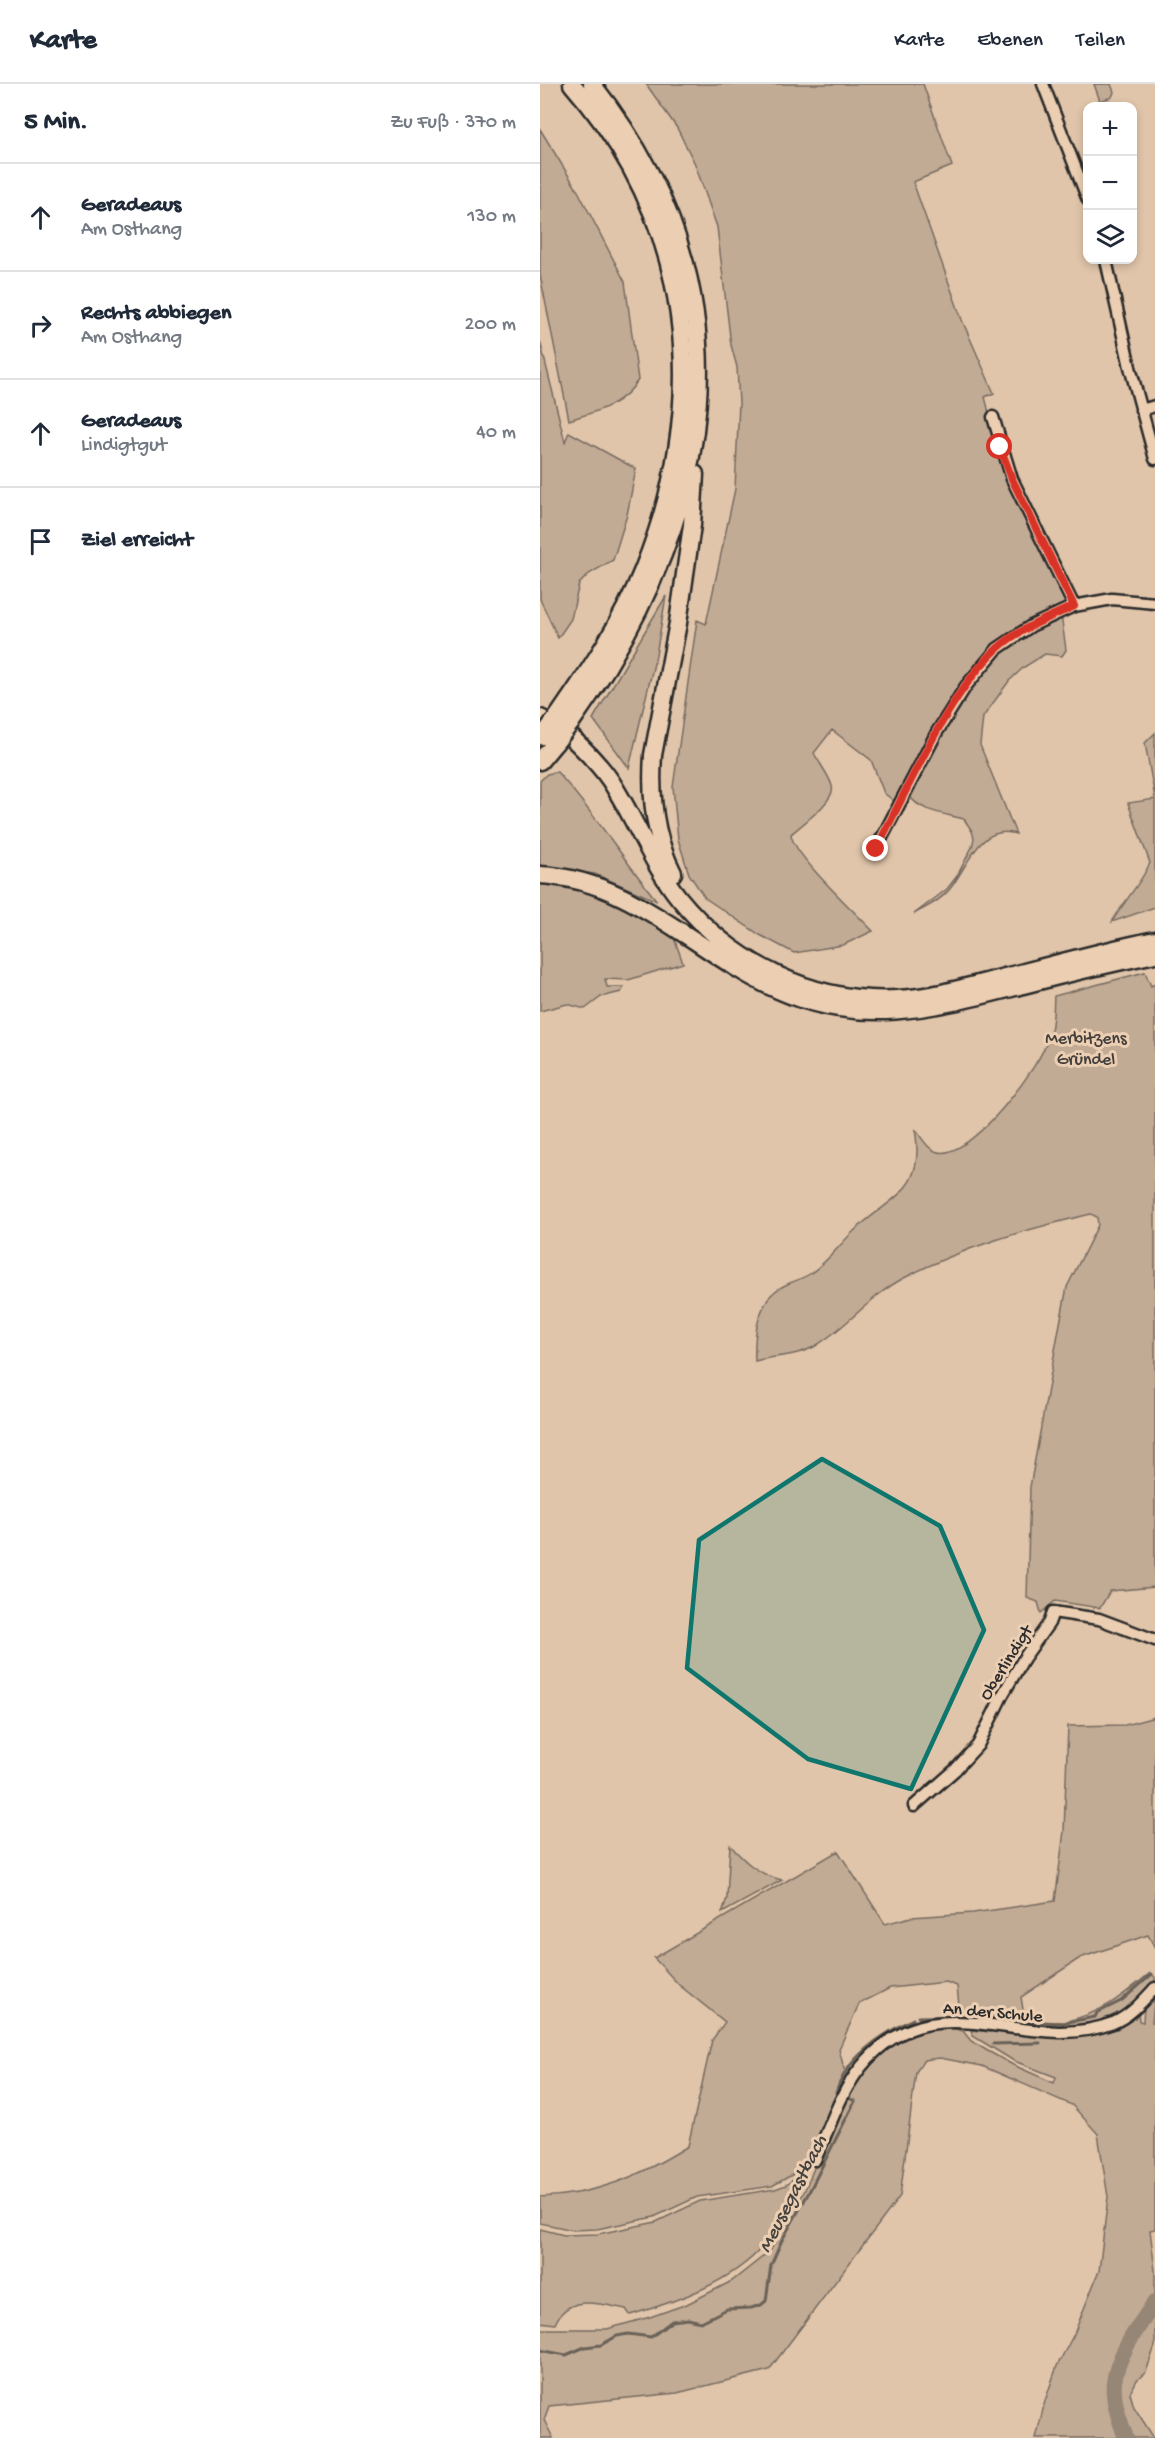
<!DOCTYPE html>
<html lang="de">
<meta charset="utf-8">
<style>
body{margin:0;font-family:"Gochi Hand",sans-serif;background:#f6f6f7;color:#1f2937}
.controls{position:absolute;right:18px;top:18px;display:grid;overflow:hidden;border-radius:12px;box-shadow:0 3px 9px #0003}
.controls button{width:54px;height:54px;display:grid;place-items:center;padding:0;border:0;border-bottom:2px solid #e0e1e3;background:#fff;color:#1f2937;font:30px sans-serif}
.stop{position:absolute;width:18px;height:18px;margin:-14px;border:4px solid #d93025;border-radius:50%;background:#fff}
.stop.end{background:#d93025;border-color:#fff;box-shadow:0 2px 6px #0008}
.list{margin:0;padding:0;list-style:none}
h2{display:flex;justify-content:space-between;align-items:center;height:78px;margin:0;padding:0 24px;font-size:26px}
h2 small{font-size:20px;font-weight:400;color:#747a83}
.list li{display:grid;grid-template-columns:39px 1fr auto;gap:18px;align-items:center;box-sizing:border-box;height:108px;padding:0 24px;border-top:2px solid #e0e1e3}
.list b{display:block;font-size:22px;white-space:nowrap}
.list p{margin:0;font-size:20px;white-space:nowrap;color:#747a83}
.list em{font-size:20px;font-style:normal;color:#747a83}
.icon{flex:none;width:33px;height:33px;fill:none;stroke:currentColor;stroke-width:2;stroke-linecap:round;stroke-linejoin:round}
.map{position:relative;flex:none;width:615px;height:2354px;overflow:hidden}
header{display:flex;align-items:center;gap:36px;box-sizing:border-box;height:84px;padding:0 30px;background:#fff;border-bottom:2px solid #e0e1e3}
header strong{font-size:28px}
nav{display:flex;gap:33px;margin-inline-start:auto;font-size:21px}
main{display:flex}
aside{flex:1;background:#fff}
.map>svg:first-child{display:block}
.green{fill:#c2ab95;stroke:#766b60;stroke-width:1.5}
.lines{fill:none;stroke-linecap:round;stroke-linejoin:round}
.stream{stroke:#6b6258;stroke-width:3}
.river{stroke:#968676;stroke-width:16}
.minor-casing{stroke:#2b2b2b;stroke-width:15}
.trunk-casing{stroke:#2b2b2b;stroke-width:21}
.minor{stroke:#eccfb2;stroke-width:10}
.trunk{stroke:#eccfb2;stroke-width:16}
.trunk-bridge-casing{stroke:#2b2b2b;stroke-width:21;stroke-linecap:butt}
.trunk-bridge{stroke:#eccfb2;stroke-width:16}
.route{stroke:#d93025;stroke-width:8}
.marked{fill:#0f766e;fill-opacity:0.2;stroke:#0f766e;stroke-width:4.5;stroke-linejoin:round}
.labels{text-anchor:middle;stroke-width:6;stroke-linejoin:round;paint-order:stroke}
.park-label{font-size:18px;fill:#423e3b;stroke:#eccfb2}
.street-label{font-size:18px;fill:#2b2b2b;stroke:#eccfb2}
.water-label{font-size:20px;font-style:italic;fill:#46423e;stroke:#eccfb2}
</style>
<header>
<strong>Karte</strong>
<nav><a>Karte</a><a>Ebenen</a><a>Teilen</a></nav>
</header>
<main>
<aside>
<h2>5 Min.<small>Zu Fuß · 370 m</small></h2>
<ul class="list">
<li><svg class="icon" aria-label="ahead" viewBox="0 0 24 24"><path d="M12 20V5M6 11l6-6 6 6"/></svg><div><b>Geradeaus</b><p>Am Osthang</p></div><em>130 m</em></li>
<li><svg class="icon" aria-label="right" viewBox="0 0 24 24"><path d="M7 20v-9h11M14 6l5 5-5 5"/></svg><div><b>Rechts abbiegen</b><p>Am Osthang</p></div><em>200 m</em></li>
<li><svg class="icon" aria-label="ahead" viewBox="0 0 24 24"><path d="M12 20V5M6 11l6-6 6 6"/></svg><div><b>Geradeaus</b><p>Lindigtgut</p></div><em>40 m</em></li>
<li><svg class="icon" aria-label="arrive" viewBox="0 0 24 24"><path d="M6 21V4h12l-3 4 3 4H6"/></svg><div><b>Ziel erreicht</b></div></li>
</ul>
</aside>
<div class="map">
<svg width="615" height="2354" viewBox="0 0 615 2354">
<rect width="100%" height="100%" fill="#e0c5aa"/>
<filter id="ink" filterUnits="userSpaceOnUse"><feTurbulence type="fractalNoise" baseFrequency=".0167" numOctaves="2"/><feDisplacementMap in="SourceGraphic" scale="12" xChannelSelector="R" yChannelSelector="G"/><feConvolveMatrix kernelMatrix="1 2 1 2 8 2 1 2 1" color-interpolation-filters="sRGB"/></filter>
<g filter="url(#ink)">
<path class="green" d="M106,0H383L412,82L373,98L422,236L454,309L445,313L458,364L529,519L455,564L355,718L344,709L331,676L292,646L274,669C279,679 289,691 292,702C297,716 261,741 251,750C252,770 316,829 333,847L303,861L254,869L220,851L165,814L149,790L138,755L133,703L157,536L166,540L195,405L199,319L197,283L191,261L177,143L155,80L137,44Z
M571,0L574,8L572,13L560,17L554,0Z
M0,45L38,107L85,198L98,296C82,322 57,327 29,336L0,191Z
M0,257L25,358L29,348L96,385L87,431L73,476L49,490L39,500L31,535L18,554L0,515Z
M126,512L116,571L89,684L53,635Z
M521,530L526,566L522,572L505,570L484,583L469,597L443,633L440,661L476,750C439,739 428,783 409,806C400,817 386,823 374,830L407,805L417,792L432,763L434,754L432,747L424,735C407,730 379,728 369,711L371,701L427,604L458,567Z
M615,649V714L605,659Z
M17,688C54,728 83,775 117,817L55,790L0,782V697L7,690Z
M615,715V823L572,838C584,817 600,801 610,779L588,719Z
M0,800L55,809L111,836L134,854L143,879L88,896L65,895L67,903H84L81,908L61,913L45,925L27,920L0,927Z
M605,888L611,902L615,900V1503L570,1507L560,1524L515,1517L501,1529L498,1518L487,1514L490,1403L518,1250L527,1203L558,1141L557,1133L551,1130C487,1145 423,1163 364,1194C331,1211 308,1242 277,1261C260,1272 234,1272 215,1277C214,1254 216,1230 231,1211C242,1199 258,1198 271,1189C288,1178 299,1161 314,1147C352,1111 386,1108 375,1045C381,1053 388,1066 398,1068C431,1076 501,981 509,953C514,940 513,926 514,912Z
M615,1633V1864L608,1851L540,1874L481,1913L485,1937L523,1938L524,1945L414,1935L380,1937L379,1934L420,1932L417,1902L406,1898L350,1904L319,1920L299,1965L304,1985L308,1988L342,1953L373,1936V1939L332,1968L273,2076L259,2087L232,2102L157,2113L114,2133L57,2145L33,2146L0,2139V2113C57,2111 100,2092 148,2062L172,1956L185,1938L139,1901L114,1874L298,1767L345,1840L371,1833L433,1829L515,1817L524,1747L528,1642L585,1641Z
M190,1761C205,1778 219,1791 242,1796L182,1829L187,1814Z
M610,1889L615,1893V1900L581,1932L530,1944L527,1937C564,1928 581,1913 610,1889Z
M615,1909L612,1938L615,1939V2145L610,2146L615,2187V2262L606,2288L597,2296L590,2309L594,2323L614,2354H496L505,2317L517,2282L534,2250L559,2187L568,2113L558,2050L532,2021L442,1982L400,1974L384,1976L376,1988L360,2112L229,2286L137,2309L9,2322L4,2336L13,2354H0V2245H67L110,2233L147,2220L192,2197L230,2167L264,2108L304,2013L337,1970L372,1946L403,1942L423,1947L431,1957L446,1966L473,1981L514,1999L516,1993L474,1977L433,1952L431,1946L450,1948L452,1945L516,1951L598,1927L599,1937L603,1938L604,1920Z
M268,2084C256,2110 243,2139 224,2161C193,2198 135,2218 90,2231L86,2225C60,2220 28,2209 15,2240L0,2238V2145L24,2151L58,2150L116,2138L160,2117L235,2105L246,2101Z"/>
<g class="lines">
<path class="stream" d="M378,1933L418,1932L439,1934
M452,1936L523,1939L555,1933L557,1929L581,1917L612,1890
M453,1960L500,1959
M300,2011L296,2009C306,1974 342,1950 373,1935
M0,2266L26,2271L45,2263L61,2261L77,2252L88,2250L111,2253L132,2237L148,2235L161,2238L187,2225L211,2224L221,2221L226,2217L231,2181L242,2156L268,2110L315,2017L306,2013"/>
<path class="river" d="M586,2354C580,2337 572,2317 574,2298C578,2269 599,2242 615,2218"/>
<g class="minor-casing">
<path id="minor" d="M503,0L548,116
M566,176L590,283L615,375
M601,326L615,322
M453,333L472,395L534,522
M336,765L397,648L426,602L457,565L491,542L534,522L572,515L615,519
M374,1722L415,1686L438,1661L462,1612L484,1574L509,1539L513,1528L559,1535L615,1556
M275,2076C289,2045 300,2009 321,1983C395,1892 483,1973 573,1939C590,1932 603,1917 615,1904"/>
</g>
<g class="trunk-casing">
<path id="trunk" d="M18,632C50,586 82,538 103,486C171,317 155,140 32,0
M0,634L4,636
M30,640C175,435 218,209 52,0
M31,653C45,666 59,680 70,696C95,734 111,779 139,814C192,879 273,920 358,915C396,913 433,901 469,892C518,879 566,866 615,856
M0,677L15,659
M133,789C114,752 110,712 113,671L138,539L152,441L155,390
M0,791C94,795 157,870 238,906C325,945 400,922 487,900C529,889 572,879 615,870"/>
</g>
<use href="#minor" class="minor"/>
<use href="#trunk" class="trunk"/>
<g class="trunk-bridge-casing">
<path id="trunk-bridge" d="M3,652L18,632
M15,659L30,640"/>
</g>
<use href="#trunk-bridge" class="trunk-bridge"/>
</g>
</g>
<g class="lines" filter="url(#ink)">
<path class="route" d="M336,765C369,704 407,610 458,564C479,545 508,534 534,522L472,395L460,363"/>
</g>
<path class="marked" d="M282,1375L400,1442L444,1546L371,1705L268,1675L147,1584L159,1456Z"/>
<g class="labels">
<g class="park-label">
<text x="546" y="959">Merbitzens<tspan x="546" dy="21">Gründel</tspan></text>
</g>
<g class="street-label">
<text transform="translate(465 1578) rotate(-58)" y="6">Oberlindigt</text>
<text transform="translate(453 1927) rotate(5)" y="6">An der Schule</text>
</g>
<g class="water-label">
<text transform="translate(251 2109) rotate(-63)" y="7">Meusegastbach</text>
</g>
</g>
</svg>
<div class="controls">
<button>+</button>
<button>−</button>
<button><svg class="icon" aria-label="layers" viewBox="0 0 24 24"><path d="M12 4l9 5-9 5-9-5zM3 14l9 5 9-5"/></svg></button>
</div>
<div class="stop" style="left:460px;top:363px"></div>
<div class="stop end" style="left:336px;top:765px"></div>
</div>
</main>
